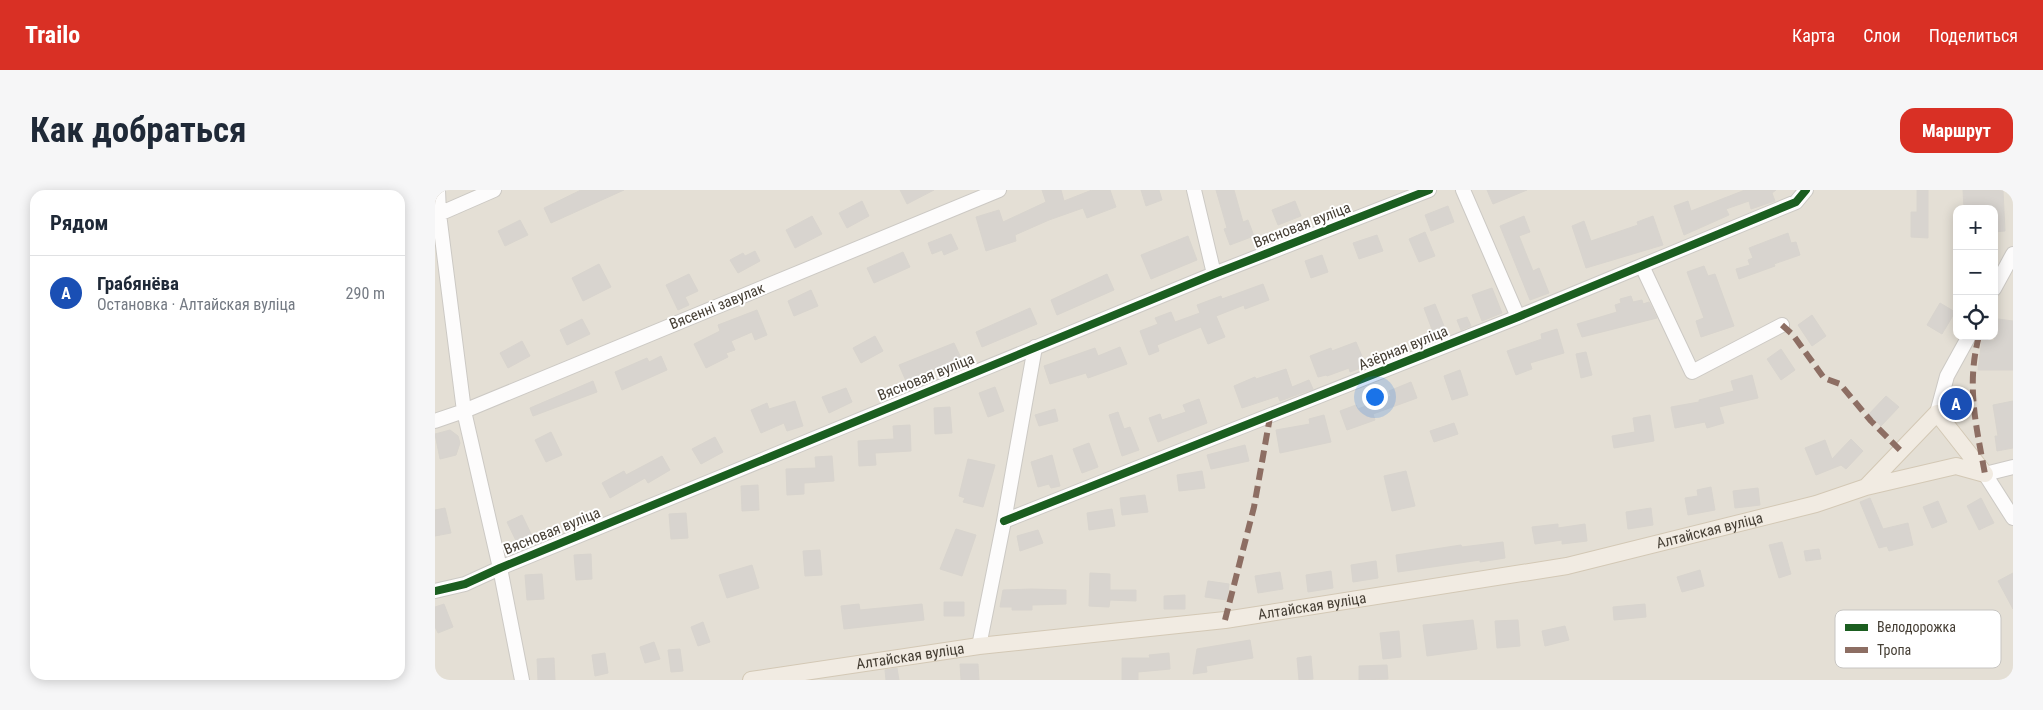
<!DOCTYPE html>
<html lang="ru">
<meta charset="utf-8">
<style>
body{margin:0;font-family:"Roboto Condensed",sans-serif;background:#f6f6f7;color:#1f2937}
.controls{position:absolute;right:15px;top:15px;display:grid;overflow:hidden;border-radius:10px;box-shadow:0 2px 12px #0003}
.controls button{width:45px;height:45px;display:grid;place-items:center;padding:0;border:0;border-bottom:1px solid #e0e1e3;background:#fff;color:#1f2937;font:25px sans-serif}
.you{position:absolute;left:939px;top:206px;width:18px;height:18px;margin:-12px;border:4px solid #fff;border-radius:50%;background:#1a73e8;box-shadow:0 0 0 8px #1a73e833}
.badge{display:grid;place-items:center;width:32px;height:32px;border-radius:50%;background:#d93025;color:#fff;font-size:16px;font-weight:700}
.pin{position:absolute;translate:-50% -50%;border:2px solid #fff;box-shadow:0 1px 5px #0006}
.list{margin:0;padding:0;list-style:none}
h2{display:flex;justify-content:space-between;align-items:center;height:65px;margin:0;padding:0 20px;font-size:21px}
h2 small{font-size:16px;font-weight:400;color:#747a83}
.list li{display:grid;grid-template-columns:32px 1fr auto;gap:15px;align-items:center;box-sizing:border-box;height:75px;padding:0 20px;border-top:1px solid #e0e1e3}
.list b{display:block;font-size:19px;white-space:nowrap}
.list p{margin:0;font-size:16px;white-space:nowrap;color:#747a83}
.list em{font-size:16px;font-style:normal;color:#747a83}
.icon{flex:none;width:28px;height:28px;fill:none;stroke:currentColor;stroke-width:2;stroke-linecap:round;stroke-linejoin:round}
.map{position:relative;flex:none;width:1578px;height:490px;overflow:hidden;border-radius:15px}
header{display:flex;align-items:center;gap:30px;box-sizing:border-box;height:70px;padding:0 25px;background:#d93025;color:#fff}
header strong{font-size:24px}
nav{display:flex;gap:28px;margin-inline-start:auto;font-size:18px}
.intro{display:flex;align-items:center;justify-content:space-between;box-sizing:border-box;height:120px;padding:0 30px}
h1{margin:0;font-size:35px}
.button{padding:12px 22px;border-radius:15px;background:#d93025;color:#fff;font-size:18px;font-weight:700}
main{display:flex;gap:30px;padding:0 30px}
aside{flex:1;background:#fff;border-radius:15px;box-shadow:0 2px 12px #0003}
.map>svg:first-child{display:block}
.residential{fill:#e4dfd5;fill-rule:evenodd}
.building{fill:#d8d4cf;stroke:#d8d4ce}
.lines{fill:none;stroke-linecap:round;stroke-linejoin:round}
.minor-casing{stroke:#ccc9c4;stroke-width:16}
.major-casing{stroke:#d3c8b5;stroke-width:18}
.minor{stroke:#fdfcfc;stroke-width:14}
.major{stroke:#f1ebe2;stroke-width:16}
.quiet{stroke:#8d6e63;stroke-width:6;stroke-dasharray:12 6;stroke-linecap:butt}
.cycleway-casing{stroke:#fff;stroke-width:11}
.cycleway{stroke:#1b5e20;stroke-width:8}
.labels{text-anchor:middle;stroke-width:4;stroke-linejoin:round;paint-order:stroke}
.street-label{font-size:15px;fill:#453e34;stroke:#fff}
.key{fill:#fff;stroke:#c7c5c2;stroke-width:1}
.key-label{font-size:14px;fill:#453e34}
</style>
<header>
<strong>Trailo</strong>
<nav><a>Карта</a><a>Слои</a><a>Поделиться</a></nav>
</header>
<div class="intro"><h1>Как добраться</h1><a class="button">Маршрут</a></div>
<main>
<aside>
<h2>Рядом<small></small></h2>
<ul class="list">
<li><span class="badge" style="background:#1a4fb4">A</span><div><b>Грабянёва</b><p>Остановка · Алтайская вуліца</p></div><em>290 m</em></li>
</ul>
</aside>
<div class="map">
<svg width="1578" height="490" viewBox="0 0 1578 490">
<rect width="100%" height="100%" fill="#f0ede8"/>
<path class="residential" d="M0,0H1578V490H0ZM1522,19H1559V146H1522Z"/>
<path class="building" d="M146,0H189L116,33L109,18Z
M465,0H499L472,14Z
M607,0H626L629,11L657,0H675L681,17L652,28L648,18L614,30L580,45L581,51L551,61L541,27L564,20L568,32L611,12Z
M706,0H724L727,10L711,16Z
M781,0H799L808,32L813,30L819,46L795,55L789,39L792,38Z
M1052,0H1092L1058,14Z
M1310,0H1341L1337,3L1340,11L1316,19L1314,11L1291,19L1294,25L1249,45L1239,16L1253,11L1256,21Z
M1482,0H1493V48L1476,47V22H1482Z
M1528,0H1568L1570,41L1559,42V19H1529Z
M427,11L434,26L412,38L404,23Z
M860,11L866,26L843,35L837,20Z
M1013,16L1019,32L996,41L990,25Z
M377,26L387,44L360,58L351,40Z
M1089,26L1095,42L1084,46L1098,81L1104,78L1114,103L1095,110L1065,36Z
M1218,26L1228,55L1151,78L1137,36L1149,31L1156,51L1203,35L1202,32Z
M85,30L93,45L70,56L63,41Z
M990,42L1000,66L984,72L974,49Z
M1353,43L1356,53L1361,52L1365,65L1339,74L1340,76L1304,89L1301,79L1315,75L1313,70L1318,68L1314,58Z
M516,44L523,59L509,65L507,60L497,64L493,53Z
M942,45L948,61L924,69L918,53Z
M753,46L762,70L716,89L706,65Z
M320,61L325,71L303,83L295,70L308,63L310,66Z
M468,62L475,77L439,93L432,78Z
M887,65L893,82L876,88L870,71Z
M164,74L176,97L148,111L137,88Z
M1269,76L1273,86L1280,84L1299,136L1266,147L1261,131L1269,128L1252,82Z
M254,84L263,101L250,107L254,115L243,120L231,95Z
M672,84L679,100L622,125L616,110Z
M828,94L834,110L810,119L809,115L781,126L790,147L773,154L766,137L722,155L724,161L714,165L705,141L723,134L720,128L736,122L740,132L765,123L762,115L786,106L787,109Z
M1057,98L1067,123L1047,131L1037,105Z
M376,100L383,116L359,126L353,111Z
M1196,106L1198,112L1207,110L1208,114L1214,112L1222,128L1147,147L1142,134L1182,122L1180,115L1186,113L1185,109Z
M1505,113L1520,122L1507,144L1492,135Z
M1000,114L1009,136L998,142L989,118Z
M595,118L602,134L547,157L541,142Z
M322,120L332,145L320,150L317,142L296,151L300,160L291,163L293,167L271,178L259,154L285,141L283,135Z
M1377,125L1391,146L1377,156L1363,135Z
M1032,127L1036,136L1026,140L1022,130Z
M147,129L155,144L132,155L125,140Z
M1563,129L1578,131V180H1543L1547,149L1559,151Z
M1122,139L1129,163L1095,173L1097,179L1081,185L1072,161L1107,149L1106,144Z
M440,146L448,161L426,173L418,158Z
M87,151L95,166L73,178L65,163Z
M921,152L931,176L915,182L914,178L892,186L891,185L883,187L875,166L896,158L897,161Z
M519,153L526,168L471,191L464,175Z
M685,157L692,174L653,188L651,183L615,194L609,176L660,158L663,166Z
M1346,159L1360,180L1346,190L1332,169Z
M1151,162L1157,185L1146,188L1141,164Z
M226,166L232,180L187,200L180,182L212,168L214,172Z
M851,179L857,197L874,190L878,199L845,211L843,206L807,218L799,196L820,187L821,189Z
M1025,180L1033,205L1017,210L1009,186Z
M1317,185L1323,208L1284,217L1289,233L1272,238L1270,232L1240,238L1236,217L1264,212V210L1299,201L1296,191Z
M158,191L162,202L98,226L95,218Z
M976,192L982,208L938,224L940,230L912,240L905,221L921,215L923,219L956,206L954,201Z
M560,197L569,221L553,227L544,203Z
M411,198L417,212L394,223L387,207Z
M1451,206L1464,217L1446,236L1434,224Z
M764,209L772,233L723,252L714,228L725,224L727,230L751,222L748,215Z
M360,211L368,236L352,241L349,233L326,243L316,220L332,213L334,219Z
M1578,211V258L1562,261L1560,246H1563L1558,215Z
M515,217L517,243L500,244L499,218Z
M620,219L623,231L604,236L600,225Z
M683,222L689,239L695,237L704,260L687,266L674,225Z
M889,225L896,252L845,263L841,240L875,234L874,229Z
M1215,225L1219,251L1179,258L1177,246L1200,242L1198,228Z
M1019,233L1023,244L999,252L995,241Z
M475,235L476,261L440,263L441,275L424,276L423,251L459,249L458,236Z
M15,240L23,246L25,253L21,265L5,269L0,244Z
M116,242L127,265L111,272L100,250Z
M280,247L288,262L266,274L257,259Z
M1416,249L1428,261L1411,279L1406,275L1381,285L1370,258L1390,250L1397,269Z
M654,253L663,277L647,283L638,259Z
M810,255L814,271L776,279L772,265Z
M617,265L625,296L616,298L614,294L603,297L596,272Z
M227,266L235,280L213,293L210,288L175,308L167,293L189,281L191,285Z
M397,266L399,291L369,293V304L352,305L351,279L381,278L380,267Z
M533,269L560,275L548,317L528,312L530,308L524,306Z
M767,281L770,298L744,301L742,285Z
M971,281L980,316L957,321L949,286Z
M323,295L324,320L307,321L306,296Z
M1276,297L1280,320L1253,325L1250,308L1263,306L1262,300Z
M1323,298L1325,315L1300,318L1298,301Z
M710,305L713,322L687,325L685,308Z
M1435,308L1448,339L1473,333L1478,355L1454,361L1452,356L1444,358L1425,312Z
M1546,308L1559,333L1544,340L1532,316Z
M1503,311L1512,332L1497,338L1488,317Z
M10,318L16,343L0,346V320Z
M1216,318L1218,335L1193,339L1191,322Z
M677,319L680,336L654,340L652,323Z
M251,323L253,348L236,349L234,324Z
M87,325L98,348L83,355L72,332Z
M1123,334V338L1150,334L1152,351L1127,354V350L1100,354L1097,337Z
M521,339L541,345L527,386L505,379Z
M603,340L608,353L585,361L582,346Z
M1068,352L1070,368L1045,372V370L963,382L961,365L1026,355L1027,357Z
M1347,352L1356,384L1344,388L1334,355Z
M1384,359L1386,369L1371,371L1369,361Z
M385,360L387,385L370,386L368,361Z
M156,364L157,389L141,390L139,365Z
M941,371L943,388L918,392L916,375Z
M317,375L324,398L292,408L284,385Z
M1265,380L1269,396L1247,402L1242,387Z
M896,381L898,398L873,402L871,385Z
M845,382L848,399L823,403L820,386Z
M655,383L675,384V400H701V411L675,410L674,417L654,416Z
M1578,383V419L1563,391Z
M107,384L109,409L92,410L90,385Z
M773,391L794,394L792,410L770,407Z
M596,399L631,400V414L597,415V420H577V417H565L568,400Z
M750,405V419H729V406Z
M509,412H529V426H509Z
M9,414L18,437L3,443L0,437V417Z
M424,414L425,420L487,414L489,430L409,439L406,416Z
M1210,414L1211,427L1179,430L1178,417Z
M1038,430L1042,459L992,466L988,435Z
M1083,430L1085,456L1062,458L1060,431Z
M268,432L275,452L263,456L256,437Z
M1130,436L1134,450L1110,456L1107,441Z
M964,441L966,467L948,469L945,443Z
M815,450L818,468L771,476L772,482L758,484L762,459Z
M219,452L225,469L210,473L205,457Z
M245,459L248,481L236,482L233,460Z
M170,463L173,483L160,486L157,465Z
M734,463L735,479L703,482V490H687V468H715L714,465Z
M876,466L878,489L864,490L862,468Z
M119,468L120,490H103L102,469Z
M525,474H543L544,490H526Z
M952,475L953,489L924,490V476Z
M462,478L464,490H451L450,480Z"/>
<g class="lines">
<g class="minor-casing">
<path id="minor" d="M3,0L4,24L29,221L65,378L87,490
M759,0L779,84
M1028,0L1083,127
M4,24L59,0
M1207,76L1257,182L1347,135
M1559,99L1578,64
M1502,223L1512,186L1534,146
M0,231L29,221L564,0
M1578,277L1550,284L1578,328
M569,331L1083,127L1361,12L1371,0
M0,401L30,394L65,378L779,84L994,0
M544,456L569,331L600,157"/>
</g>
<g class="major-casing">
<g id="major">
<path id="s1" d="M316,490L544,456L790,430L1132,376L1381,314L1431,297L1521,276L1550,284L1502,223L1431,297"/>
</g>
</g>
<use href="#minor" class="minor"/>
<use href="#major" class="major"/>
<path class="quiet" d="M1347,135L1358,145L1389,188L1405,194L1436,231L1466,261
M1544,146C1531,195 1541,235 1550,284
M790,430L819,317L835,227"/>
<g class="cycleway-casing">
<path id="cycleway" d="M569,331L1083,127L1361,12L1371,0
M0,401L30,394L65,378L779,84L994,0"/>
</g>
<use href="#cycleway" class="cycleway"/>
</g>
<g class="labels">
<g class="street-label">
<text transform="translate(867 35) rotate(-21)" y="5">Вясновая вуліца</text>
<text transform="translate(282 116) rotate(-22)" y="5">Вясенні завулак</text>
<text transform="translate(968 158) rotate(-22)" y="5">Азёрная вуліца</text>
<text transform="translate(491 187) rotate(-22)" y="5">Вясновая вуліца</text>
<text dy="5" stroke="none"><textPath href="#s1" startOffset="971">Алтайская вуліца</textPath></text>
<text transform="translate(117 341) rotate(-22)" y="5">Вясновая вуліца</text>
<text dy="5" stroke="none"><textPath href="#s1" startOffset="566">Алтайская вуліца</textPath></text>
<text dy="5" stroke="none"><textPath href="#s1" startOffset="161">Алтайская вуліца</textPath></text>
</g>
</g>
<rect x="1400" y="420" width="166" height="58" rx="8" class="key"/>
<rect x="1410" y="434" width="23" height="7" fill="#1b5e20"/>
<rect x="1410" y="457" width="23" height="6" fill="#8d6e63"/>
<g class="key-label">
<text x="1442" y="442">Велодорожка</text>
<text x="1442" y="465">Тропа</text>
</g>
</svg>
<div class="controls">
<button>+</button>
<button>−</button>
<button><svg class="icon" aria-label="locate" viewBox="0 0 24 24"><circle cx="12" cy="12" r="6"/><path d="M12 2v4M12 18v4M2 12h4M18 12h4"/></svg></button>
</div>
<div class="you"></div>
<div class="pin badge" style="left:1521px;top:214px;background:#1a4fb4">A</div>
</div>
</main>
